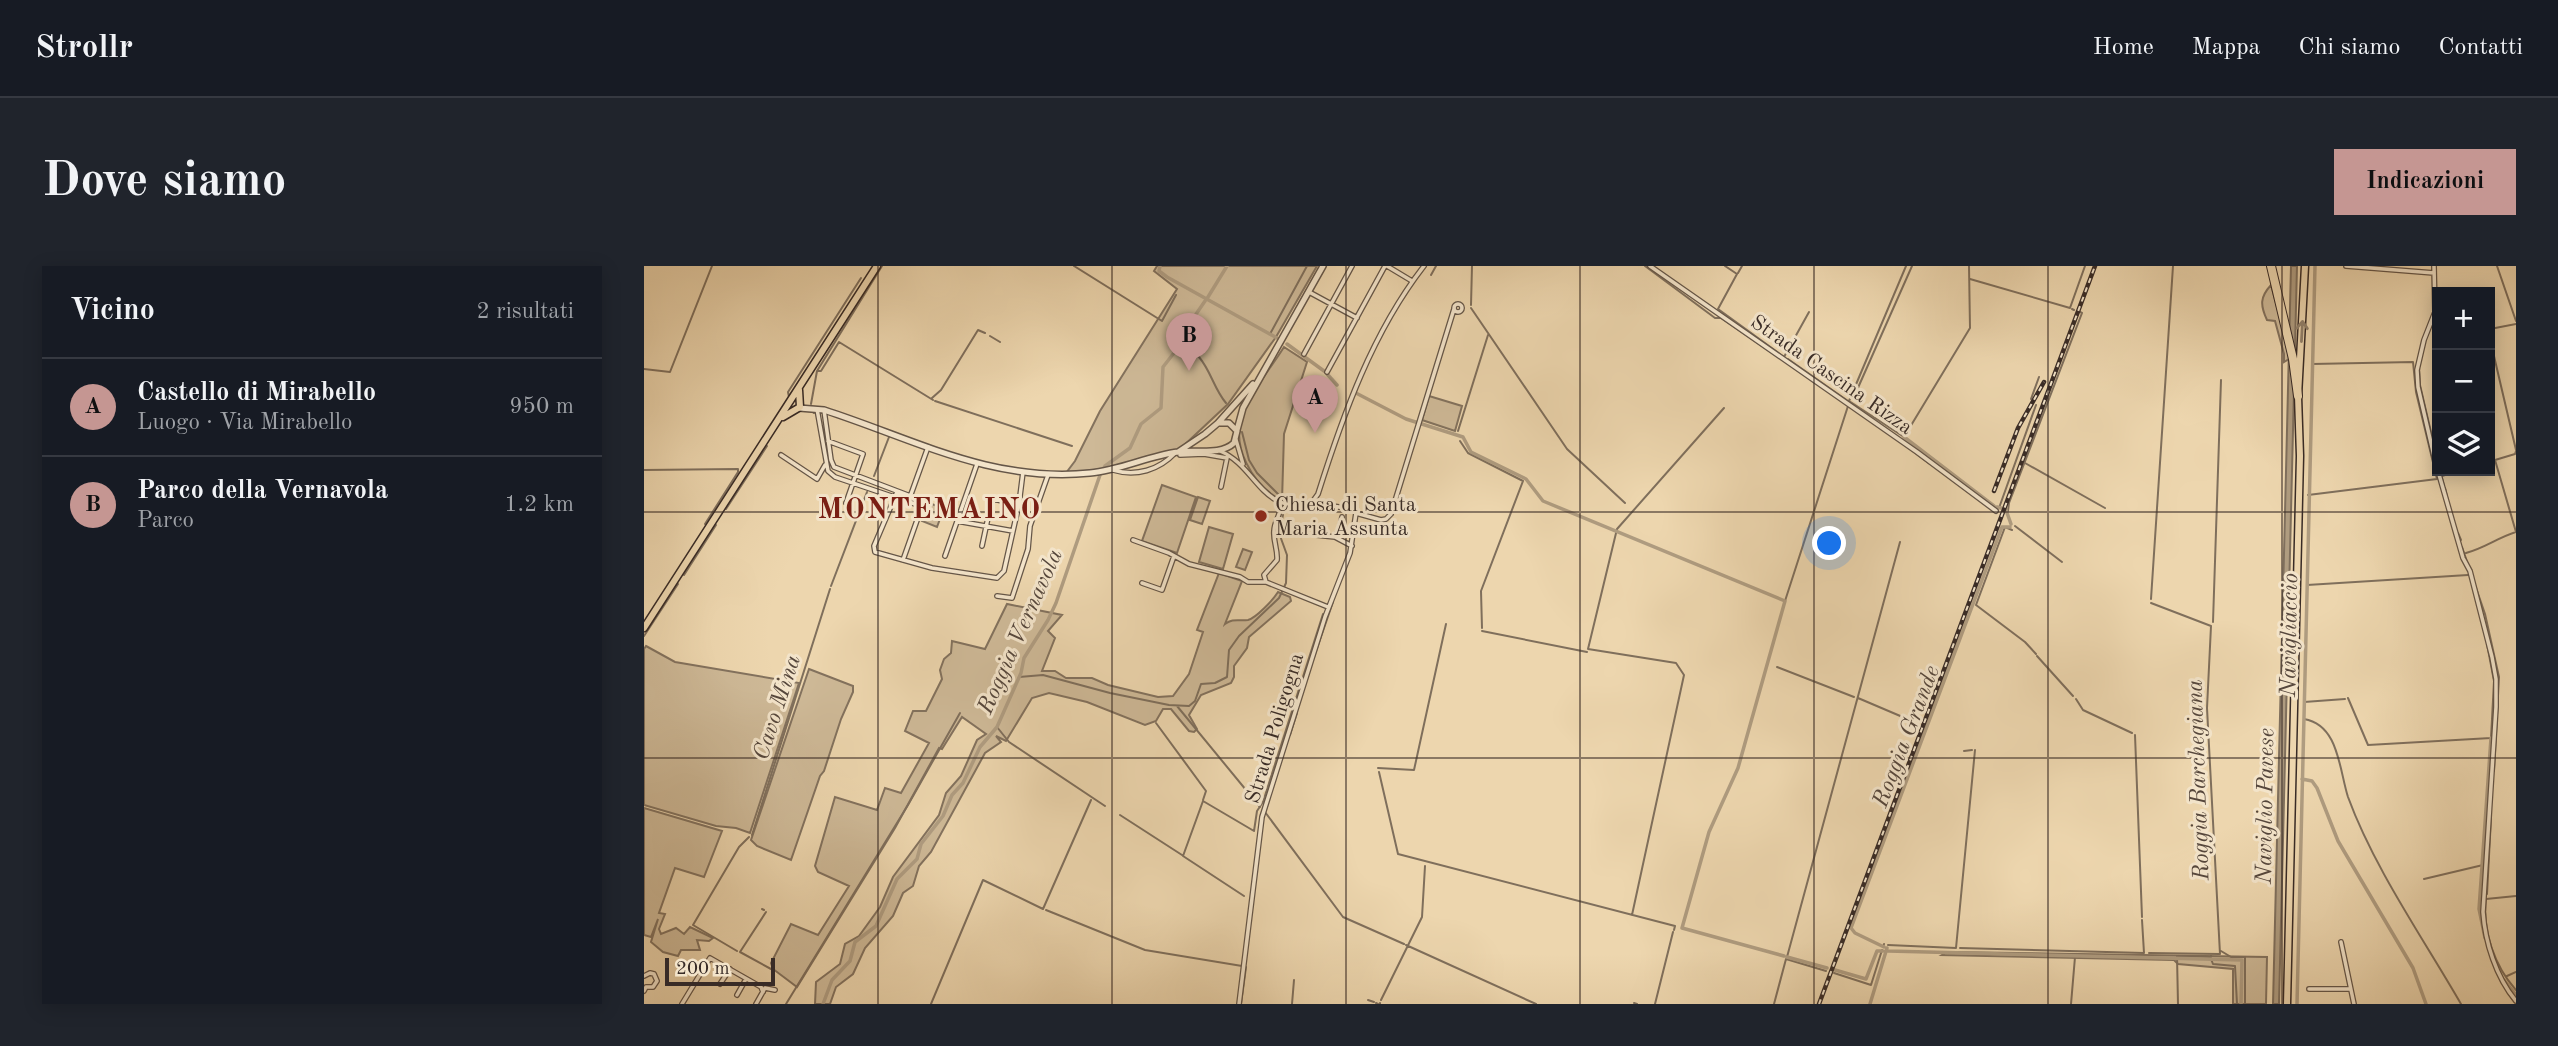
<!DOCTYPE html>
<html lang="it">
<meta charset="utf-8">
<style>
body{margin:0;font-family:"Old Standard TT",serif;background:#20242c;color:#f1f3f6}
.controls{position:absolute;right:21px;top:21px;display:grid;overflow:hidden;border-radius:0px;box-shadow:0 4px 18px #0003}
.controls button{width:63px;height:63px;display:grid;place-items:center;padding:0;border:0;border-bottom:2px solid #363941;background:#171b24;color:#f1f3f6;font:35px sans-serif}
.scale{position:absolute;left:21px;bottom:18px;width:110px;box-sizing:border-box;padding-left:7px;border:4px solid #382b26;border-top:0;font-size:19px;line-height:24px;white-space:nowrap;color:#382b26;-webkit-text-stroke:5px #f3e4ca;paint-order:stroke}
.you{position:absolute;left:1186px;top:278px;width:24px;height:24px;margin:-18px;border:5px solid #fff;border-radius:50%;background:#1a73e8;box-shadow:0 0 0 10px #1a73e833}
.badge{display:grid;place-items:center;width:46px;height:46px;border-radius:50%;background:#c59692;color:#111;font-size:23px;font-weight:700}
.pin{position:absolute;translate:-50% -58px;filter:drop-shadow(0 2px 4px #0008)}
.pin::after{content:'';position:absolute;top:37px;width:24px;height:21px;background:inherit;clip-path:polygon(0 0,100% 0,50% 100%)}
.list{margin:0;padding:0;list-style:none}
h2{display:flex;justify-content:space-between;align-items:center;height:91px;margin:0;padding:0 28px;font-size:30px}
h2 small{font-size:23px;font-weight:400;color:#9ea1a6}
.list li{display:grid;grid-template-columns:46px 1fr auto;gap:21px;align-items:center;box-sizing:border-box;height:98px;padding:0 28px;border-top:2px solid #363941}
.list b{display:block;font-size:26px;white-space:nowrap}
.list p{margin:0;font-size:23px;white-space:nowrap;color:#9ea1a6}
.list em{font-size:23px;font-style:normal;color:#9ea1a6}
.icon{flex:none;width:38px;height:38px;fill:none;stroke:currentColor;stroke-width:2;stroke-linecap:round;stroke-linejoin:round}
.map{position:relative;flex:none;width:1872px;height:738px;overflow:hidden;border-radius:0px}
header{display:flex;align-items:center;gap:42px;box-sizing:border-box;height:98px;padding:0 35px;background:#171b24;border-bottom:2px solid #363941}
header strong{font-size:33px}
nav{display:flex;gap:38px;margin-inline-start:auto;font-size:24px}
.intro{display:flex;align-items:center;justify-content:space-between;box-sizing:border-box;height:168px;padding:0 42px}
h1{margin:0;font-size:49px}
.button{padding:18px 32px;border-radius:0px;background:#c59692;color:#111;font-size:24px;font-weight:700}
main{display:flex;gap:42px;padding:0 42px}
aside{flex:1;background:#171b24;border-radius:0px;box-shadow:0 4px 18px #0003}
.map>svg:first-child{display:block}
.green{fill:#ceb997;stroke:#83725e;stroke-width:2}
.water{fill:#af9c80;stroke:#7f6f5c;stroke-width:2}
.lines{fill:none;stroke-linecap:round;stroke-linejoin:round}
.stream{stroke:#7f6f5c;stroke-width:2}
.canal{stroke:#af9c80;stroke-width:3.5}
.minor-casing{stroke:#655648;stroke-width:6}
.tertiary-casing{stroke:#655648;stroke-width:8}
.primary-casing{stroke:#382b26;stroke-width:9}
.motorway-casing{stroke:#382b26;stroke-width:10}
.minor{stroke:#f3e4ca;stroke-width:3.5}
.tertiary{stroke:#f3e4ca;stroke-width:5}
.primary{stroke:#edd6ae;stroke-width:6}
.motorway{stroke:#edd6ae;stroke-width:8}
.rail-casing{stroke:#382b26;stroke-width:4.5}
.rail{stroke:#f3e4ca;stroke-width:2;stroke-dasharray:5;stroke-linecap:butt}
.oneway{stroke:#92806a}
.grid{fill:none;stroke:#382b26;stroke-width:2;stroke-opacity:0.55}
.poi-dot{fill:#8f2418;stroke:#f3e4ca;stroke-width:2.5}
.labels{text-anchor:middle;stroke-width:6;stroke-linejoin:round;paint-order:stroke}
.street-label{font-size:21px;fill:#382b26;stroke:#f3e4ca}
.poi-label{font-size:21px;fill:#382b26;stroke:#f3e4ca;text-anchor:start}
.water-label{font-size:23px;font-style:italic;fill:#56473c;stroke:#f3e4ca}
.district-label{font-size:28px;font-weight:bold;letter-spacing:2px;fill:#7a1f14;stroke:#f3e4ca}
</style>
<header>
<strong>Strollr</strong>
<nav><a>Home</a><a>Mappa</a><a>Chi siamo</a><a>Contatti</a></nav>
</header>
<div class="intro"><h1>Dove siamo</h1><a class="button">Indicazioni</a></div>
<main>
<aside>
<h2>Vicino<small>2 risultati</small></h2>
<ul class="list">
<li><span class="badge">A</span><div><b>Castello di Mirabello</b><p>Luogo · Via Mirabello</p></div><em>950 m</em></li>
<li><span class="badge">B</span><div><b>Parco della Vernavola</b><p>Parco</p></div><em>1.2 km</em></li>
</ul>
</aside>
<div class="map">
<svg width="1872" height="738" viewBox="0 0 1872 738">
<rect width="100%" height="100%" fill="#edd6ae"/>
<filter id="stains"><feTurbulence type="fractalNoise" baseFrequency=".00286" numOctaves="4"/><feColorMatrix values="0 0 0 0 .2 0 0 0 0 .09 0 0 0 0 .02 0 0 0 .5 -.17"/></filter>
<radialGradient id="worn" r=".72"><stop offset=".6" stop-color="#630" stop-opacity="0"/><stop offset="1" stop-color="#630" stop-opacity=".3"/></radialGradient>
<path class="green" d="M513,0H673L632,71L584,138L536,183L468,202L422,207L431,195L456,145L533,23L510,5Z
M1627,19L1647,92L1640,96V88L1631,55L1623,54C1616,39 1616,31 1627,19Z
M640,81L663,96L640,168L638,235C608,218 586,181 599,146C608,124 627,102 640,81Z
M785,130L818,140L811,165L778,154Z
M518,219L552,231L533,287L498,275Z
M554,231L566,235L558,258L546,254Z
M284,237L300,242L293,261L278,255Z
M565,261L589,268L579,303L555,296Z
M599,283L608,286L601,304L592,301Z
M575,307L598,315L581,358C589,352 594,355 604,354C612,352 629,334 634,326L646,331L647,335L605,371L603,382L590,400V411L587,417L557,429L545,449L553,463L550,466L545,465L527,443H519L512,455L501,459L443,436L405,427L388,432L362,475L352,470L357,476L341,487L287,586L275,600L269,620L259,627L249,650L221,682L209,708L192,721L186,738H171L172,716L196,698L201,678L215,670L236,641L249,611L295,549L302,527L317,510L333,474L342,468L318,451L298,483L295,482L251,562L153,721L129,703L127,697L147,658L174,669L205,620L174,606L171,600L191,531L233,544L241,522L257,527L285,477L261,465L269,445H282L298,413L296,404L300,393L307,387L308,375L341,383L363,338L418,349L404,365L411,372L398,405H411L422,412H448L464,419L514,431L529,430L545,408L559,366L553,364Z
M2,380L31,396L155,417L106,567L92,562L72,560L0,539V383Z
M165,403L209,420V426L197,453L180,505L176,510L147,594L113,580L107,574Z
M0,542L78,565L60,611L31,602L15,647L21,648L15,663L17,668L32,662L40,668L46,661L69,672L65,675L53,674L56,684H37L34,690L19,686L7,676L14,653L7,671L0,669Z
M1303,686L1623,691L1622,738H1589V703L1534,698L1530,694L1298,689Z"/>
<path class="water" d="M1647,0H1653L1635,738H1629Z"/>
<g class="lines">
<path class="stream" d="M430,0L518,55L532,29
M1001,0L1071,52H1077L1134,91
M1081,0L1093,8L1074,43L1140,91L1165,46
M1262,0L1205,135L1260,171L1326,62L1325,0
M1853,0L1872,55
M1094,7L1098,0
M787,9L792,0
M1326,13L1426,42L1441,0
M827,39L828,0
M827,42L923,183L981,237
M1428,43L1430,44
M1846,63L1872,58
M626,68L663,0
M346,70L356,76
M1846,73L1872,184
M540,74C544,81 550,84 555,91C567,105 570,123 582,137
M1144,93L1204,135
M1775,101L1776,119L1793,192
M0,103L26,106L68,0
M174,105H177L195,76L289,134
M145,131L144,126L217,12
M288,132L297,124L334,64L341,67
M1209,133L1268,0
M1387,133L1395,111
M291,135L428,180
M167,138L173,105L238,0
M169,146L170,147
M814,165L844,69
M598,166L605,194L613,207L641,235
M816,175L824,187L879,215L837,325L838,362
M1262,180L1286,198
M1381,197L1461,242
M0,204L94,203V206L61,258
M1796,205L1800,220
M230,210L245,171
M1798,210L1814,205
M1801,222L1804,235
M1664,229L1793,213L1772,126L1769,96L1668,98
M1355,242L1392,139
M82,243L123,180
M1364,245L1365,237L1438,47L1436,46
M1371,260L1418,296
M1368,264L1361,261L1332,339L1381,376L1392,388
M1814,267L1817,274
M1818,281L1841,348L1855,411L1850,505
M1822,287C1841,282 1853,272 1872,266L1851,194L1871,188L1872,185
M40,309L72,259
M1663,319L1824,309
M187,320L223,226
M1507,333L1529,0
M1141,335L1204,140
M1569,356L1577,114
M838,365L943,386
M0,370L34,318
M1393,390L1429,430
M670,391L689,336
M1133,401L1210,431
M375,411L399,409L466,427L525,439L545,440L551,435L557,418L571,417L583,411L585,384L595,370L635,332L642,317L643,289L635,267L639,249
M1214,432L1268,455
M1704,432L1724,479L1847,472L1850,415L1843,378
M1432,433L1439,444L1488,467
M1660,436L1701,433
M533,440L616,541
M1660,453C1695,459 1695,503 1704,531C1730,602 1779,672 1817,738
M512,457L562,525L559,534
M353,461L365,476L461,540
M646,469L653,447
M1491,469L1498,651
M1320,485L1328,484
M734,502L770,504L802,358
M735,506L754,588L1031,660L1030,664
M621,546L699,651L760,678
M476,549L538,589
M108,569L186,323
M1780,613L1839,599
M1843,628L1847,552
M600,630L539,590L559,535L610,565L613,545L619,536L679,348
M1872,630L1842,633C1838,665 1851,701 1872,724
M118,643L120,644
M402,644L501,684L598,700
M122,646L96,686L127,703
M988,649L1040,409L1032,397L944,383L973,263L1080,142
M762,679L892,738
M1244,679L1312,682L1331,484
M1239,681L1240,678
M1316,682L1500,687L1498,654
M93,685L49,659L95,581L105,571
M1577,685L1587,691H1601V738
M1505,687L1576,688L1563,442L1567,360L1507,337
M1143,691L1256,276
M1567,693L1569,698L1591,700L1593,738
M1190,707L1227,719L1238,684
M1863,710L1872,706
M724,734L730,736
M737,734L778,651L781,600
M732,737L734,738
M990,737L993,738
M142,738L264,539L316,447
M287,738L339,614L399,643L447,534
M597,738L602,701
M648,738L650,714
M736,738V737
M1011,738L1029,666
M1130,738L1142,693L1182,705
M1427,738L1431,691
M1534,738L1533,690L1567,691V688"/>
<path class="canal" d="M516,0L515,5L523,11L633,72
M564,31L583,0
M643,78L680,105
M684,109L693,119
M710,126L762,153L819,171L827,186L882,213L899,235L1141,335L1094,502L1065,566L1038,662L1140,690
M1260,171L1350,240
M1353,241L1357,242
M1362,244L1367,258
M1658,513L1668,515L1673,522L1694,575L1769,702L1782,738
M1841,672L1835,643L1847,472
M1240,681L1211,667L1207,662L1358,261H1366
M1244,685L1598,694L1597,738
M1143,691L1183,702
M1191,704L1222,713L1233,685H1239
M1860,714L1872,729
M179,738L188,714L206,695L211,676L232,660L253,613L273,593L277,578L299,550L308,529L319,517L336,481L353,461L377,407L380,392L404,354L412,337L456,209L461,200L486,182L497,158L517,142L519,101L540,74L548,54L561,35
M1226,738L1243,682
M1653,738L1671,0"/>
<g class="minor-casing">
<path id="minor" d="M743,0L768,15
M1006,0L1273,186L1352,245
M1702,0L1790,7
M1790,0L1791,46L1780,74L1773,104L1774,121L1793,203
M665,26L713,52
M810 42a4 4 0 1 1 8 0a4 4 0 1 1-8 0Z
M660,88L708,0
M683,106L741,0
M173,143L184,205L191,211L271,238H276
M180,144L187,194L190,201L274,233L276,237
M592,174L599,198
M184,175L219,188L202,237
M576,185C613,200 619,253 669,235
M137,189L173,213L181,199
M536,189L560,188L583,192L577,221
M469,204C492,211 515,204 531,187
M1794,205L1819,292L1826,305L1848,391L1852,413V441L1839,646C1841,676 1852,711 1872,735
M253,226L230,280L231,286L288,302L353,312L360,305L375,238L379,206
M266,231L284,181
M669,235L674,228C699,149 728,67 780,0
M635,236C639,248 630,254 630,265C629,275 634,284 633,294L620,309L622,316L684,341
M712,247L737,254L742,253L747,248L810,43
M313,255L369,265
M672,269L691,271L708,280
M691,271L696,262L698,251
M489,274L525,287L545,298L596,311L604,316H622
M338,280L348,233L375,238
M301,290L333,198
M259,294L277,243L276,238
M498,317L518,324L530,290
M353,330L368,332L384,283L386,260L404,209
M1697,676L1710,738
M0,710L6,707L10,708L13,715L9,721H2L0,725
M76,718L86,703
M1665,723H1706
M93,729L102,713
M38,738L66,692L117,721L119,726
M112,738L121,722L131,724
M595,738L618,551L681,351L706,287L712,247L708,243L675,238L669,235"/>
</g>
<g class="tertiary-casing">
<path id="tertiary" d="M155,142L180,144C270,173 348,217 446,207C477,204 504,190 534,186C552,183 576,190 590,177L593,165L585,157H574L561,168L534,186
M574,157L609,118
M593,164L599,142L679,0"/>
</g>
<g class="primary-casing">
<path id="primary" d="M139,151L156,141L155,124
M0,362L233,0
M1643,738L1656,190L1654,130L1661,0"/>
</g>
<g class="motorway-casing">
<path id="motorway" d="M1627,0L1649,93L1654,130"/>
</g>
<use href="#minor" class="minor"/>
<use href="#tertiary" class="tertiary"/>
<use href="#primary" class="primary"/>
<use href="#motorway" class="motorway"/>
<g class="rail-casing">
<path id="rail" d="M1350,225L1374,162L1400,116
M1175,738L1451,0"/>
</g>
<use href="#rail" class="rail"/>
</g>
<defs><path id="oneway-shaft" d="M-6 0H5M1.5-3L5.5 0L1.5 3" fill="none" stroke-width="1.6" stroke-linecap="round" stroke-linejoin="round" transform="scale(1.75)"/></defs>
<use class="oneway" href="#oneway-shaft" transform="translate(1658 65) rotate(-87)"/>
<path class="grid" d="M234,0V738M468,0V738M702,0V738M936,0V738M1170,0V738M1404,0V738M1638,0V738M0,246H1872M0,492H1872"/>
<circle class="poi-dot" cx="617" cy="250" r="7"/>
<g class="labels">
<g class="street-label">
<text transform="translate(1188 108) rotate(35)" y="7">Strada Cascina Rizza</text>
<text transform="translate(630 462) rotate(-73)" y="7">Strada Poligogna</text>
</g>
<g class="poi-label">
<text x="631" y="245">Chiesa di Santa<tspan x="631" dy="24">Maria Assunta</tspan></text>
</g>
<g class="water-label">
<text transform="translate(375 365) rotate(-66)" y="8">Roggia Vernavola</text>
<text transform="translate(1644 369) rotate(-89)" y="8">Navigliaccio</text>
<text transform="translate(132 441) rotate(-72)" y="8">Cavo Mina</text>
<text transform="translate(1261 470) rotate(-69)" y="8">Roggia Grande</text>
<text transform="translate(1553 514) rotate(-92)" y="8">Roggia Barchegiana</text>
<text transform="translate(1620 540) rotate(-89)" y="8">Naviglio Pavese</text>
</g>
<g class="district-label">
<text x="286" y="252">MONTEMAINO</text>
</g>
</g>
<rect width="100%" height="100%" filter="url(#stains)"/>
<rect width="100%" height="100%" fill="url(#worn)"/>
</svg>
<div class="controls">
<button>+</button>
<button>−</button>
<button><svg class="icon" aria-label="layers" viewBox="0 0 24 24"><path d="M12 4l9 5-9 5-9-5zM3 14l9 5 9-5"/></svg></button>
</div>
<div class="scale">200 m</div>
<div class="you"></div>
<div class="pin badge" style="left:671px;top:167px">A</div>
<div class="pin badge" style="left:545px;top:105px">B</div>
</div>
</main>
